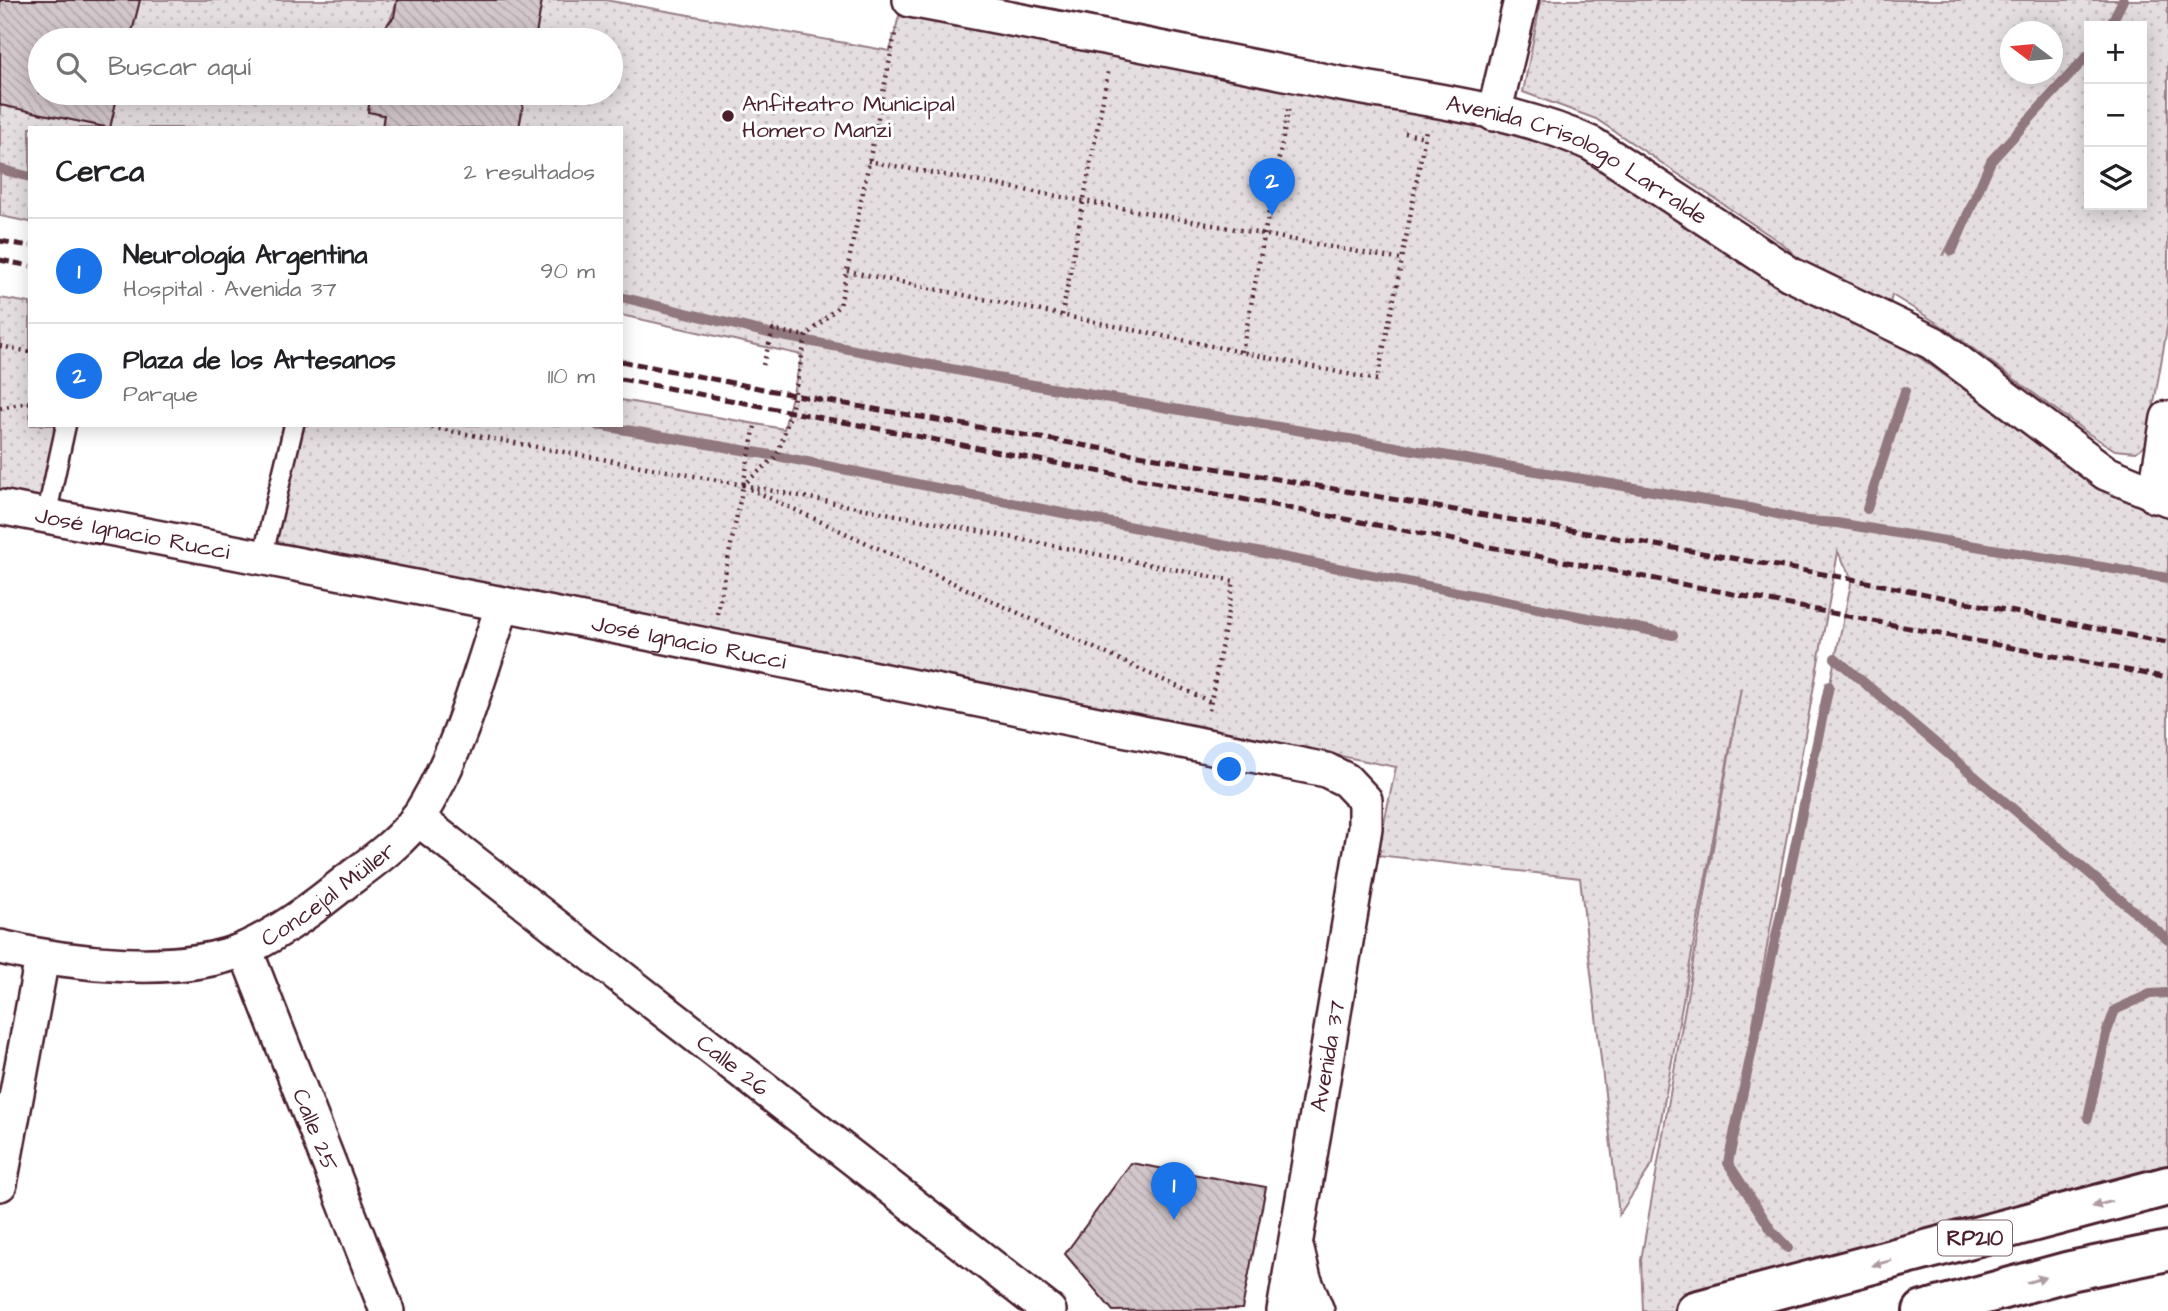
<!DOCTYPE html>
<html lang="es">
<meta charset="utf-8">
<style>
body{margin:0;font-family:"Architects Daughter",sans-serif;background:#f6f6f6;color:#202124}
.controls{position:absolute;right:21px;top:21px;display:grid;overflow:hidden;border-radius:0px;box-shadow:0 4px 18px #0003}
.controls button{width:63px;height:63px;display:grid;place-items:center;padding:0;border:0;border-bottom:2px solid #e0e0e0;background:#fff;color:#202124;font:35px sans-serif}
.compass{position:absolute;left:2000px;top:21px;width:63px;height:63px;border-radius:50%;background:#fff;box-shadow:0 4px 18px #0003;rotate:286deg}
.you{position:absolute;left:1230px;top:770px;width:24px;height:24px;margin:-18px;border:5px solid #fff;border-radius:50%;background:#1a73e8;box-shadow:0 0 0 10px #1a73e833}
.badge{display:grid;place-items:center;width:46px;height:46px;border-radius:50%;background:#1a73e8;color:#fff;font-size:23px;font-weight:700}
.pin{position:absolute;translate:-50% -58px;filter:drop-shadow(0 2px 4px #0008)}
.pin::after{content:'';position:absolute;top:37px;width:24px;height:21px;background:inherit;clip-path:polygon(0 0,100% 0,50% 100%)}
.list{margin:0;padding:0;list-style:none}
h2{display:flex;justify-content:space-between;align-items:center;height:91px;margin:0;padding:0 28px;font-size:30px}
h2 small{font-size:23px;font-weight:400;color:#757577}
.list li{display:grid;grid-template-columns:46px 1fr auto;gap:21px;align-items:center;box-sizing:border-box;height:105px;padding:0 28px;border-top:2px solid #e0e0e0}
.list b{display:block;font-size:26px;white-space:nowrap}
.list p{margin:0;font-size:23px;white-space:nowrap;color:#757577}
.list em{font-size:23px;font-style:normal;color:#757577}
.icon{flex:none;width:38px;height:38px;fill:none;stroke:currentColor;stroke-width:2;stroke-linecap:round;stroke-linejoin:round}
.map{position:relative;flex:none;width:2168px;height:1311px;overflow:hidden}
.search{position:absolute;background:#fff;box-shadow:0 4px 18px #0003;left:28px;top:28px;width:595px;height:77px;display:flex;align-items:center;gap:18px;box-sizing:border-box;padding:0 24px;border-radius:38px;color:#757577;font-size:26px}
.panel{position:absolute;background:#fff;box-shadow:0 4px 18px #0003;left:28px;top:126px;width:595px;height:301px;border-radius:0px}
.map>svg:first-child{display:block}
.green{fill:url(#green-dots);stroke:#987e86;stroke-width:2;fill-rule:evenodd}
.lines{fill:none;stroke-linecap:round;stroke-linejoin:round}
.stream{stroke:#91787e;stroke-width:10}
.building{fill:url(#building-back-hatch);stroke:#4a1f2b;stroke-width:2}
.service-casing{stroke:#4a1f2b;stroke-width:23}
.minor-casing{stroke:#4a1f2b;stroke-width:38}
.primary-casing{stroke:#4a1f2b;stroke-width:44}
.path{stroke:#4a1f2b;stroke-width:4.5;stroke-dasharray:2 5;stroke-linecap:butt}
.service{stroke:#fff;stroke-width:18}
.minor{stroke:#fff;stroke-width:33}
.primary{stroke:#fff;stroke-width:38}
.rail{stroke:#4a1f2b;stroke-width:5;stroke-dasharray:10 5;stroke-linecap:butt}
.oneway{fill:#ae9aa0}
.poi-dot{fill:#4a1f2b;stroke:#fff;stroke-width:2.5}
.labels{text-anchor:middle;stroke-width:6;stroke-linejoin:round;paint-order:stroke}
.shield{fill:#fff;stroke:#80626b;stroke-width:2}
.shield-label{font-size:21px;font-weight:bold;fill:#4a1f2b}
.poi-label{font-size:23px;fill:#4a1f2b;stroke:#fff;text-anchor:start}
.street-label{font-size:23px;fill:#4a1f2b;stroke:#fff}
</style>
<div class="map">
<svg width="2168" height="1311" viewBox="0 0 2168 1311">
<defs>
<pattern id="green-dots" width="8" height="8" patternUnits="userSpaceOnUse" patternTransform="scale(1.75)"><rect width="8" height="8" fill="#e5dee0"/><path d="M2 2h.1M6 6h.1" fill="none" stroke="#c6bec0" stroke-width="1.8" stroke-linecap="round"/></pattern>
<pattern id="building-back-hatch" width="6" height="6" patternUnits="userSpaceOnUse" patternTransform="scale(1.75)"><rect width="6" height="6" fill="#d2c7cb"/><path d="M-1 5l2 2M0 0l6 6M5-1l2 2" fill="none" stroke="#b6aaae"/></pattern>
</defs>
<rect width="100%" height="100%" fill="#fff"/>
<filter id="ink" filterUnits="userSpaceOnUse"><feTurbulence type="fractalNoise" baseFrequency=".0143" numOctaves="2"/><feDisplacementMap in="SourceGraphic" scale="14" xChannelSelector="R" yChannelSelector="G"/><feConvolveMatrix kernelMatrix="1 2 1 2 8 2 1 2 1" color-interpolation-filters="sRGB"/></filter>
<g filter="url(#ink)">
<path class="green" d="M140,0H397C394,16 386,25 381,40H130Z
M542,0H605L890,51L900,12L1546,133L1783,282L1793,253L1781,243L1596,119L1523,92L1541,0H2168V323L2147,444L2136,452L2115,450L2089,434L1945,328L1892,295L1882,336L1902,345L1979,400L2008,416L2082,474L2168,507V1186L1695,1311H1643L1641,1260L1741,688L1653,1163L1619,1215L1580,878L1377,855L1396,767L266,542L294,425H621V400L784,429L802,355L621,315V128H519L525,93H611V40H535ZM2089,26H2142V205H2089ZM2010,32H2052V74H2010ZM1984,175L1963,226L1943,256ZM1838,552L1852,579L1735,1131L1734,1130Z
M118,93H371L368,112L384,115L382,128H30V222L0,216V105L110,128Z
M0,298L30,303V425H66L44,499L0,490Z"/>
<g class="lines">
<path class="stream" d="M2110,26L2123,0
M0,169L30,177
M1952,251L1991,161L2089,54
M621,297L772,334L1028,384L1746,507L1807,521L1837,523L2168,578
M597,425L777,456L1673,635
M1867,509L1905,391
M1835,658L2168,940
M2088,1118L2106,1034L2115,1010L2150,994L2168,993
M1788,1248L1772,1231L1728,1163L1829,686"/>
</g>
<path class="building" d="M0,0H140L130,40H40V93H118L110,128L0,105Z
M397,0H542L535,40H381L385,27L394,17Z
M371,93H525L519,128H382L384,115L368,112Z
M1131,1163L1266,1187L1242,1309L1113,1311L1065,1254Z"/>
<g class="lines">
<g class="service-casing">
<path id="service" d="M46,517L66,425
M262,559L294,425"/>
</g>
<g class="minor-casing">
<g id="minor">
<path id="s1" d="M910,0C1052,26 1194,55 1336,83C1421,99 1514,108 1592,144L1790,274L1933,343L2106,473L2168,499"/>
<path d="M1494,114L1521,0"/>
<path d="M2155,496L2168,418"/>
<path id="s2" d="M0,507L503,604L1326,770L1346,780L1365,800V828L1284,1311"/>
<path id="s3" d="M417,818L1049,1311"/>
<path id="s4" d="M0,947C68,964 181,977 247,948C283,931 317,905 348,880C372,862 402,841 419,816C460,752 479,675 503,604"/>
<path id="s5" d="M245,949L387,1311"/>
<path d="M0,1184L42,958"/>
<path d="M1297,1250L1304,1279L1317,1311"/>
</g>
</g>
<g class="primary-casing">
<path id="primary" d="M1695,1311L2168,1186
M1923,1311L2070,1271L2168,1251"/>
</g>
<path class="path" d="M1405,133L1425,137
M868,161L1402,260L1426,130
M847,271L1377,380L1402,260
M1062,315L1108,72
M0,346L30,352
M1242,352L1289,106
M763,365L773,330L806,336
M0,408L30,402
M418,425L743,485L777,456L791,412L806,336L840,305L896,29
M743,485L1234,581L1209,711
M750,489L1211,702
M717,614L755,426"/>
<use href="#service" class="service"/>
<use href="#minor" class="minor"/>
<use href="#primary" class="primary"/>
<path class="rail" d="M0,241L30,246
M0,260L30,266
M621,361L794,395L1852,579L2168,643
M621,379L2168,678"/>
</g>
<defs><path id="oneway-solid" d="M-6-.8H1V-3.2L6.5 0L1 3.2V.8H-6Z" transform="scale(1.75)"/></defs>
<g class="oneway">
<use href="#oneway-solid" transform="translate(2102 1204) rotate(165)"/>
<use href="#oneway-solid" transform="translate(1882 1263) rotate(165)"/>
<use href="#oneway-solid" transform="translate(2036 1280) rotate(-16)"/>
</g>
</g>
<circle class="poi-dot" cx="728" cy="116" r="7"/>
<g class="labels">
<rect class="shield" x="1938" y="1220.5" width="74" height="35" rx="5"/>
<g class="shield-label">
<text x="1975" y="1245">RP210</text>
</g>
<g class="poi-label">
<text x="742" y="111">Anfiteatro Municipal<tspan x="742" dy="26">Homero Manzi</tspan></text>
</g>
<g class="street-label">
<text dy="8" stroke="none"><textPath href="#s1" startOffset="690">Avenida Crisologo Larralde</textPath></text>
<text dy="8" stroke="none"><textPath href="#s2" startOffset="135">José Ignacio Rucci</textPath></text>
<text dy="8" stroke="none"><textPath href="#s2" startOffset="702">José Ignacio Rucci</textPath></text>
<text dy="8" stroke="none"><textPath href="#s4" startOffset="348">Concejal Müller</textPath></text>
<text transform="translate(1327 1056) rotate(-80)" y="8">Avenida 37</text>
<text dy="8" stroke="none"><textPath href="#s3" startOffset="401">Calle 26</textPath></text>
<text dy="8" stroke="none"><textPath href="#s5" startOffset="194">Calle 25</textPath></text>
</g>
</g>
</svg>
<div class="controls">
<button>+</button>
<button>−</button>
<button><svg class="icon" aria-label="layers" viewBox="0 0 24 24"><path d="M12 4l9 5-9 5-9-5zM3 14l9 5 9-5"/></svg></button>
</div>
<svg class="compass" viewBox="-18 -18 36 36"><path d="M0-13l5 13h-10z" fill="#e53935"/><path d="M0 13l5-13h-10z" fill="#757577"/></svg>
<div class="you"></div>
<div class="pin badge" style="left:1174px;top:1220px">1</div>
<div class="pin badge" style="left:1272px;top:216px">2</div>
<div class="search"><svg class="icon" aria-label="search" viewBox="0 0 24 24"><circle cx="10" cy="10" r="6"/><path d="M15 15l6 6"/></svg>Buscar aquí</div>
<section class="panel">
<h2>Cerca<small>2 resultados</small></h2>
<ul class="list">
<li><span class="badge">1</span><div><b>Neurología Argentina</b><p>Hospital · Avenida 37</p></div><em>90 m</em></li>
<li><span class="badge">2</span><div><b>Plaza de los Artesanos</b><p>Parque</p></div><em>110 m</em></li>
</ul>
</section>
</div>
